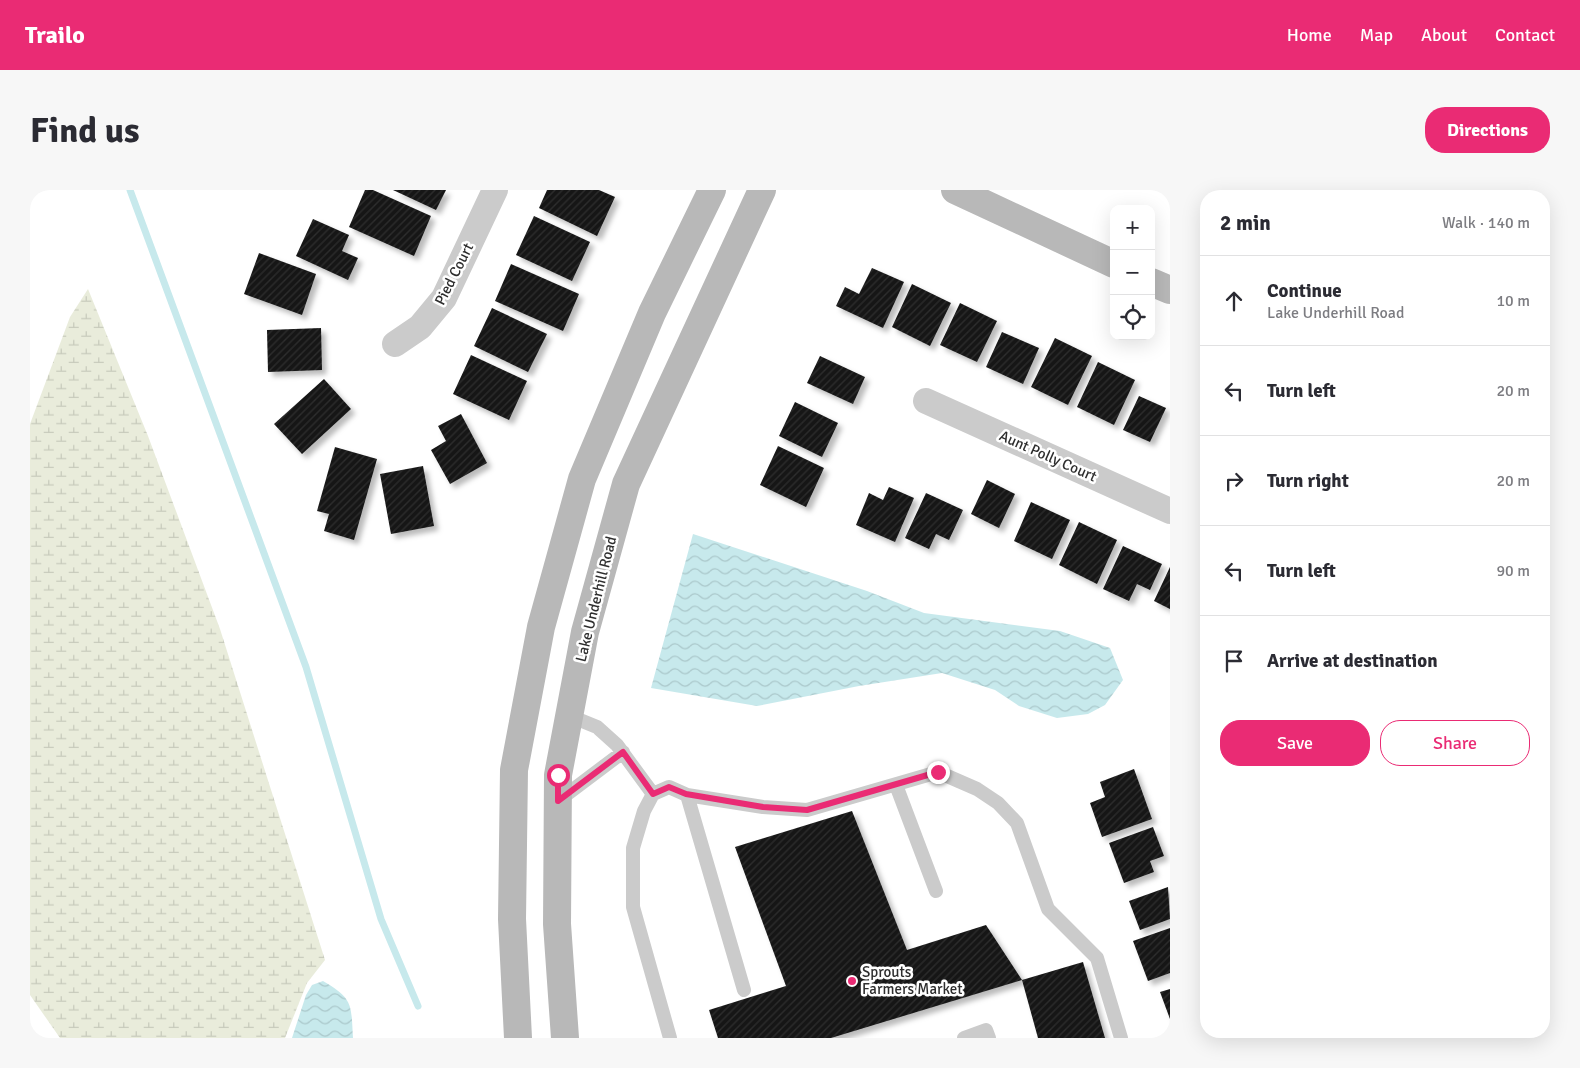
<!DOCTYPE html>
<meta charset="utf-8">
<style>
body{margin:0;font-family:Signika,sans-serif;background:#f7f7f7;color:#2b2b33}
.controls{position:absolute;right:15px;top:15px;display:grid;overflow:hidden;border-radius:10px;box-shadow:0 5px 20px #0002}
.controls button{width:45px;height:45px;display:grid;place-items:center;padding:0;border:0;border-bottom:1px solid #e1e1e2;background:#fff;color:#2b2b33;font:25px sans-serif}
.stop{position:absolute;width:15px;height:15px;margin:-11px;border:4px solid #ea2b74;border-radius:50%;background:#fff}
.stop.end{background:#ea2b74;border-color:#fff;box-shadow:0 1px 5px #0008}
.list{margin:0;padding:0;list-style:none}
h2{display:flex;justify-content:space-between;align-items:center;height:65px;margin:0;padding:0 20px;font-size:21px}
h2 small{font-size:16px;font-weight:400;color:#7c7c81}
.list li{display:grid;grid-template-columns:32px 1fr auto;gap:15px;align-items:center;box-sizing:border-box;height:90px;padding:0 20px;border-top:1px solid #e1e1e2}
.list b{display:block;font-size:19px;white-space:nowrap}
.list p{margin:0;font-size:16px;white-space:nowrap;color:#7c7c81}
.list em{font-size:16px;font-style:normal;color:#7c7c81}
.actions{display:flex;gap:10px;padding:15px 20px}
.actions a{flex:1;padding:11px 0;border:1px solid #ea2b74;border-radius:20px;text-align:center;font-size:18px;color:#ea2b74}
.actions .main{background:#ea2b74;color:#fff}
.icon{flex:none;width:28px;height:28px;fill:none;stroke:currentColor;stroke-width:2;stroke-linecap:round;stroke-linejoin:round}
.map{position:relative;flex:none;width:1140px;height:848px;overflow:hidden;border-radius:20px}
header{display:flex;align-items:center;gap:30px;box-sizing:border-box;height:70px;padding:0 25px;background:#ea2b74;color:#fff}
header strong{font-size:24px}
nav{display:flex;gap:28px;margin-inline-start:auto;font-size:18px}
.intro{display:flex;align-items:center;justify-content:space-between;box-sizing:border-box;height:120px;padding:0 30px}
h1{margin:0;font-size:35px}
.button{padding:12px 22px;border-radius:20px;background:#ea2b74;color:#fff;font-size:18px;font-weight:700}
main{display:flex;gap:30px;padding:0 30px}
aside{flex:1;background:#fff;border-radius:20px;box-shadow:0 5px 20px #0002}
.map>svg:first-child{display:block}
.wetland{fill:url(#wetland-marsh)}
.water{fill:url(#water-waves)}
.lines{fill:none;stroke-linecap:round;stroke-linejoin:round}
.stream{stroke:#c7e9ec;stroke-width:7}
.building{fill:url(#building-hatch);filter:url(#shadow)}
.lane{stroke:#cbcbcb;stroke-width:14}
.street{stroke:#cbcbcb;stroke-width:26}
.secondary{stroke:#b8b8b8;stroke-width:28}
.route{stroke:#ea2b74;stroke-width:6}
.poi-dot{fill:#ea2b74;stroke:#fff;stroke-width:2}
.labels{text-anchor:middle;stroke-width:5;stroke-linejoin:round;paint-order:stroke}
.street-label{font-size:15px;fill:#2e2e2e;stroke:#fff}
.poi-label{font-size:15px;fill:#2e2e2e;stroke:#fff;text-anchor:start}
</style>
<header>
<strong>Trailo</strong>
<nav><a>Home</a><a>Map</a><a>About</a><a>Contact</a></nav>
</header>
<div class="intro"><h1>Find us</h1><a class="button">Directions</a></div>
<main>
<div class="map">
<svg width="1140" height="848" viewBox="0 0 1140 848">
<defs>
<pattern id="wetland-marsh" width="20" height="14" patternUnits="userSpaceOnUse" patternTransform="scale(1.25)"><rect width="20" height="14" fill="#e9ecdb"/><path d="M1 5h8M5 5V1M11 12h8M15 12V8" fill="none" stroke="#c8cbbc"/></pattern>
<pattern id="water-waves" width="16" height="10" patternUnits="userSpaceOnUse" patternTransform="scale(1.25)"><rect width="16" height="10" fill="#c7e9ec"/><path d="M0 5q4-4 8 0t8 0" fill="none" stroke="#abc8cb"/></pattern>
<pattern id="building-hatch" width="6" height="6" patternUnits="userSpaceOnUse" patternTransform="scale(1.25)"><rect width="6" height="6" fill="#151515"/><path d="M-1 1l2-2M0 6l6-6M5 7l2-2" fill="none" stroke="#2f2f2f"/></pattern>
<filter id="shadow"><feDropShadow dx="4.5" dy="4.5" stdDeviation="2.5" flood-color="#0004"/></filter>
</defs>
<rect width="100%" height="100%" fill="#fff"/>
<path class="wetland" d="M58,99L118,246L190,439L295,770L277,793L255,848H30L0,805V234L40,127Z"/>
<path class="water" d="M663,344L837,401L894,423L1030,441L1080,458L1093,490L1075,515L1058,524L1027,528L989,516L965,500L912,483L829,496L727,516L621,498Z
M293,791C324,809 321,815 323,848H262L276,805L282,795Z"/>
<g class="lines">
<path class="stream" d="M100,0L276,477L351,729L388,816"/>
</g>
<path class="building" d="M335,0H343L401,26L384,66L319,37Z
M363,0H416L406,20Z
M517,0H569L585,7L567,46L509,18Z
M504,26L560,52L542,91L486,65Z
M283,29L319,45L312,61L328,68L318,90L266,66Z
M229,63L286,84L272,125L214,104Z
M481,74L549,104L533,141L465,111Z
M842,78L874,92L853,138L806,116L815,97L829,104Z
M882,94L921,113L900,156L862,137Z
M930,113L967,131L947,172L910,155Z
M462,118L517,144L498,182L444,156Z
M291,138L292,180L238,182L237,140Z
M972,142L1009,158L993,194L956,177Z
M1025,148L1062,166L1038,215L1001,197Z
M441,165L497,191L479,230L423,204Z
M790,166L835,187L823,214L777,193Z
M1068,172L1105,190L1084,235L1047,217Z
M294,189L321,219L272,264L244,234Z
M1109,206L1136,218L1120,252L1093,240Z
M765,212L808,233L792,267L749,246Z
M431,224L457,273L420,294L401,260L416,251L408,236Z
M748,256L794,278L776,317L730,295Z
M305,257L347,269L324,350L294,341L299,324L287,321Z
M393,276L404,336L361,344L350,284Z
M957,290L985,304L969,338L941,324Z
M859,297L884,308L865,352L826,335L839,303L853,310Z
M896,303L933,320L919,350L906,344L899,359L875,348Z
M1001,312L1040,330L1022,369L984,351Z
M1049,332L1087,350L1067,394L1029,375Z
M1093,356L1132,374L1120,400L1107,394L1099,411L1073,399Z
M1140,377V419L1124,411Z
M1104,579L1122,629L1072,647L1060,613L1075,607L1070,592Z
M822,621L877,760L956,735L992,790L801,848H688L679,820L756,796L705,657Z
M1123,637L1134,666L1120,671L1124,682L1094,693L1079,653Z
M1138,697L1140,729L1110,740L1099,711Z
M1140,738V783L1118,791L1103,751Z
M1053,772L1075,848H1008L992,790Z
M1140,799V829L1130,802Z"/>
<g class="lines">
<path class="lane" d="M540,526L567,537L587,555L623,604
M866,595L906,701
M657,605L714,800
M528,611L593,562
M640,848L603,717V658L614,621L623,604L639,597L657,605L733,617L777,620L908,582L947,599L968,613L987,633L1018,719L1067,768L1091,848
M934,848L956,840L959,848"/>
<path class="street" d="M365,154L390,137L414,108L465,0
M896,211L1140,321"/>
<path class="secondary" d="M925,0L1084,74
M1121,92L1140,100
M488,848L482,729L484,580L511,437L552,289L622,123L682,0
M535,848L527,734L528,585L555,442L596,294L732,0"/>
</g>
<g class="lines">
<path class="route" d="M528,585V611L593,562L623,604L639,597L656,604L733,617L777,620L908,582"/>
</g>
<circle class="poi-dot" cx="822" cy="791" r="5"/>
<g class="labels">
<g class="street-label">
<text transform="translate(424 84) rotate(-63)" y="5">Pied Court</text>
<text transform="translate(1018 266) rotate(24)" y="5">Aunt Polly Court</text>
<text transform="translate(566 409) rotate(-76)" y="5">Lake Underhill Road</text>
</g>
<g class="poi-label">
<text x="832" y="787">Sprouts<tspan x="832" dy="17">Farmers Market</tspan></text>
</g>
</g>
</svg>
<div class="controls">
<button>+</button>
<button>−</button>
<button><svg class="icon" aria-label="locate" viewBox="0 0 24 24"><circle cx="12" cy="12" r="6"/><path d="M12 2v4M12 18v4M2 12h4M18 12h4"/></svg></button>
</div>
<div class="stop" style="left:528px;top:585px"></div>
<div class="stop end" style="left:908px;top:582px"></div>
</div>
<aside>
<h2>2 min<small>Walk · 140 m</small></h2>
<ul class="list">
<li><svg class="icon" aria-label="ahead" viewBox="0 0 24 24"><path d="M12 20V5M6 11l6-6 6 6"/></svg><div><b>Continue</b><p>Lake Underhill Road</p></div><em>10 m</em></li>
<li><svg class="icon" aria-label="left" viewBox="0 0 24 24"><path d="M17 20v-9H6M10 6l-5 5 5 5"/></svg><div><b>Turn left</b></div><em>20 m</em></li>
<li><svg class="icon" aria-label="right" viewBox="0 0 24 24"><path d="M7 20v-9h11M14 6l5 5-5 5"/></svg><div><b>Turn right</b></div><em>20 m</em></li>
<li><svg class="icon" aria-label="left" viewBox="0 0 24 24"><path d="M17 20v-9H6M10 6l-5 5 5 5"/></svg><div><b>Turn left</b></div><em>90 m</em></li>
<li><svg class="icon" aria-label="arrive" viewBox="0 0 24 24"><path d="M6 21V4h12l-3 4 3 4H6"/></svg><div><b>Arrive at destination</b></div></li>
</ul>
<div class="actions"><a class="main">Save</a><a>Share</a></div>
</aside>
</main>
